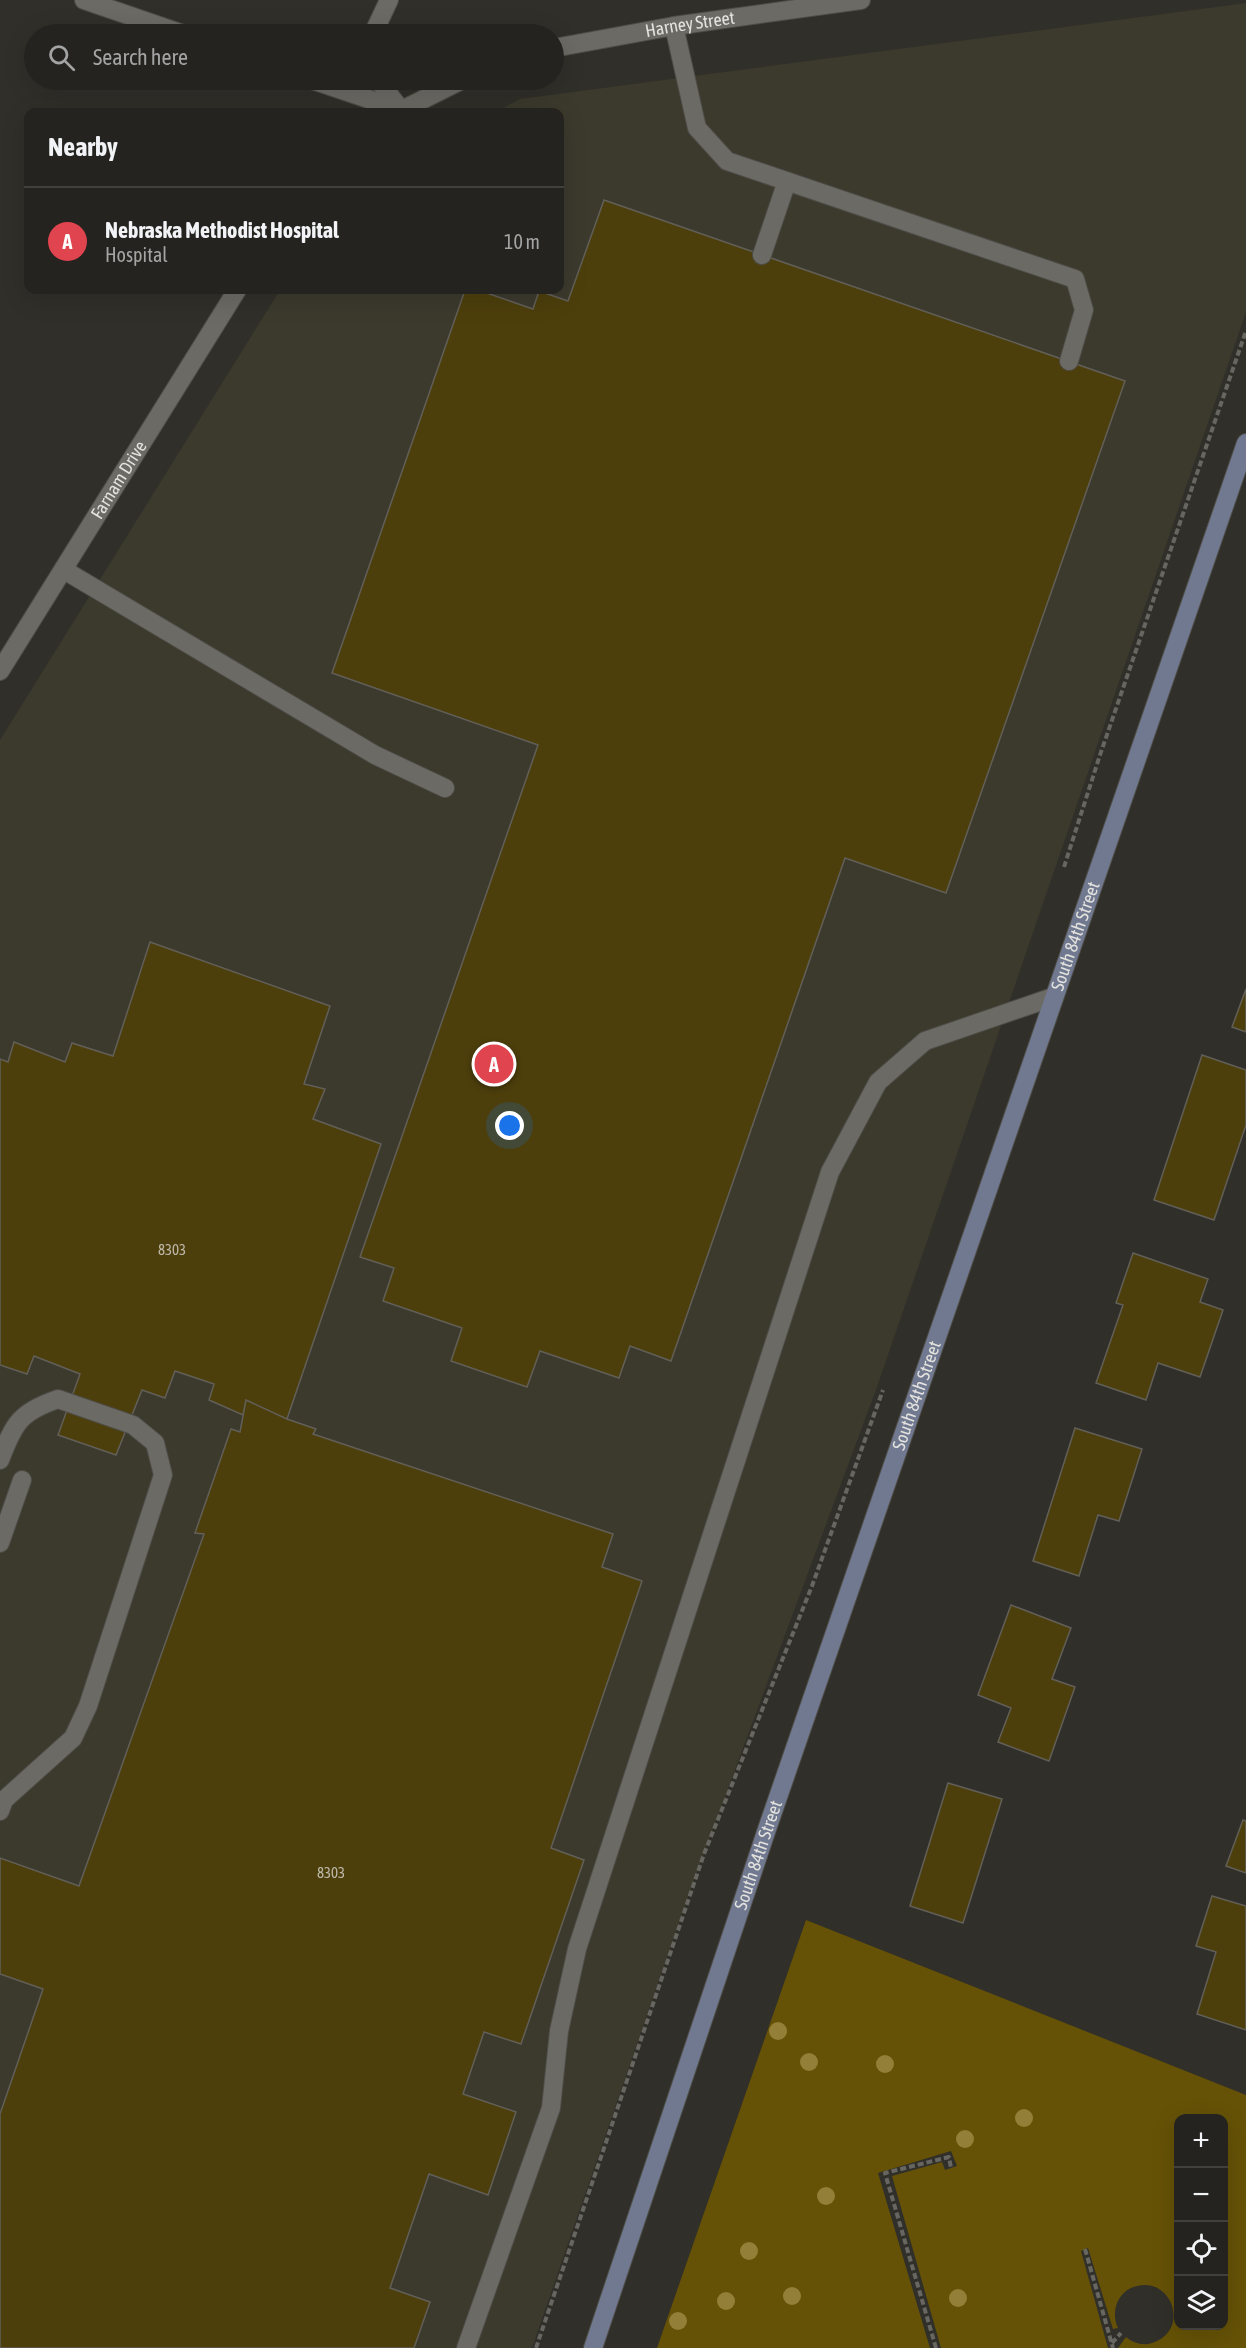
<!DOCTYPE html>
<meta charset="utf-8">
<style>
body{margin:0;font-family:"Asap Condensed",sans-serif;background:#312f2c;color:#f1f3f6}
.controls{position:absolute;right:18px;bottom:18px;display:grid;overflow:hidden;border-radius:12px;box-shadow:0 6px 24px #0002}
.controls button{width:54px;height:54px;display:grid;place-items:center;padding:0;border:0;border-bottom:2px solid #42403d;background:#25231f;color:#f1f3f6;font:30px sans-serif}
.you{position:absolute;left:510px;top:1126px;width:21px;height:21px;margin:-15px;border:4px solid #fff;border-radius:50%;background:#1a73e8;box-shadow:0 0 0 9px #1a73e833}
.badge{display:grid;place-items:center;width:39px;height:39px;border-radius:50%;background:#99b5fd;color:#fff;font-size:20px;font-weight:700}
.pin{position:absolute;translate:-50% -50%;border:3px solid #fff;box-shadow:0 2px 6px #0006}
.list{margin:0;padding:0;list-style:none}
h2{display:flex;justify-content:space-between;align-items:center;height:78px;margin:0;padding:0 24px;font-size:26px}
h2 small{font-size:20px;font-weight:400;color:#a3a4a4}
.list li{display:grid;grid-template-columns:39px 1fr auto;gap:18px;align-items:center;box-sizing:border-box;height:108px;padding:0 24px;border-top:2px solid #42403d}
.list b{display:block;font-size:22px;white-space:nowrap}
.list p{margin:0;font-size:20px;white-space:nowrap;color:#a3a4a4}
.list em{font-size:20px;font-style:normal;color:#a3a4a4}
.icon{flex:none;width:33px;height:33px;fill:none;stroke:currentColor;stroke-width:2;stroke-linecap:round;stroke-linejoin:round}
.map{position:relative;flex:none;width:1246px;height:2348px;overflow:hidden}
.search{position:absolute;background:#25231f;box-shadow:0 6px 24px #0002;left:24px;top:24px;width:540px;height:66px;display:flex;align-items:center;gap:15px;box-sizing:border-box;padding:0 21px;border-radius:33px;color:#a3a4a4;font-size:22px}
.panel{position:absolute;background:#25231f;box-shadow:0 6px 24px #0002;left:24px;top:108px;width:540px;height:186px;border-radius:12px}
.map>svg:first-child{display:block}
.built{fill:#3c392d}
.green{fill:#655207;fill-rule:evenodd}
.building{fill:#4d3f0c;stroke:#615f58;stroke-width:1.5}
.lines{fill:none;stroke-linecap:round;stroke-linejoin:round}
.lane-casing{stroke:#4e4c47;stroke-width:20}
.street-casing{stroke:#4e4c47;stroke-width:20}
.secondary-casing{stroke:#4e4c47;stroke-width:20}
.path{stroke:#676660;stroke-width:4;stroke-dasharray:6 3;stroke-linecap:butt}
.lane{stroke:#6c6a64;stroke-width:18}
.street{stroke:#6c6a64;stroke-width:18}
.secondary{stroke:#70798f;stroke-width:18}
.tree{fill:#937f37}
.labels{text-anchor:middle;stroke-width:4.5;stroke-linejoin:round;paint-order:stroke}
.number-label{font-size:15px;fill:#beb9aa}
.street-label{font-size:18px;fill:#e3e2de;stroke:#312f29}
</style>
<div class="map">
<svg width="1246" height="2348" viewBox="0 0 1246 2348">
<rect width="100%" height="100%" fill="#312f29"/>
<path class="built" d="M1246,3V312L877,1387L687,1899L532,2348H0V740L280,290H560V112H495L520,99Z"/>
<path class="green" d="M806,1920L1246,2095V2348H1118L1126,2337C1133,2343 1143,2346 1152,2343C1193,2330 1170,2271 1131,2288C1116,2295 1111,2314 1118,2328L1113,2329L1088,2248L1081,2251L1108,2348H941L892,2176L942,2162L945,2170L957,2166L951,2151L878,2173L930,2348H657ZM1224,2118V2326H1178V2118Z"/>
<path class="building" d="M604,200L1125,381L946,893L845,858L671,1361L630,1346L619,1378L540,1351L527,1387L451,1361L462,1328L383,1301L394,1268L360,1257L538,745L332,673L465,290H478L533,309L539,291L568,301Z
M150,942L330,1006L304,1084L325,1089L313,1119L381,1144L287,1419L246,1400L243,1415L209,1400L214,1384L175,1371L165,1398L142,1390L116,1455L58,1435L80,1374L34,1356L27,1374L0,1365V1059L8,1062L14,1042L65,1062L72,1043L113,1056Z
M1246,989V1032L1232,1027Z
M1202,1055L1246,1070V1125L1214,1220L1154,1200Z
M1133,1253L1208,1279L1200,1302L1223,1310L1200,1377L1158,1363L1146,1400L1096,1383L1123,1305L1116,1303Z
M246,1400L287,1419L316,1429L313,1434L613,1534L602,1567L642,1581L551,1848L584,1860L521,2044L484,2032L463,2094L516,2112L488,2195L429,2174L390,2288L430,2302L414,2348H0V2114L43,1989L0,1974V1858L79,1886L204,1534L195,1533L231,1429L240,1432Z
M1075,1428L1142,1449L1119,1521L1098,1515L1079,1576L1033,1561Z
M1011,1605L1071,1628L1052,1679L1075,1687L1049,1761L998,1742L1011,1708L978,1695Z
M948,1783L1002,1799L963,1923L910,1906Z
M1243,1820L1246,1821V1873L1226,1866Z
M1212,1896L1246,1906V2030L1197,2014L1216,1952L1196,1946Z"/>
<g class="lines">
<g class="lane-casing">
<path id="lane" d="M674,26L697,128L727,161L1075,279L1084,310L1069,361
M762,255L787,181
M64,570L375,755L445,788
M0,1460C14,1423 20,1412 58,1399L133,1425L155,1443L163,1475L88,1706L73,1738L4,1800L0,1811
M0,1543L22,1480
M466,2348L551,2108L559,2031L577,1949L830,1172L878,1082L925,1041L1053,997"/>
</g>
<g class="street-casing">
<g id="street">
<path d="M84,0L183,34"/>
<path d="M373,34L389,0"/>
<path id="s1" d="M554,48L674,26L861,0"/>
<path d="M312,80L401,110"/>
<path d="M378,80L401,110"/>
<path d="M398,112L462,80"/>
<path id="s2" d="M0,671L237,290"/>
</g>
</g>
<g class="secondary-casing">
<g id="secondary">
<path id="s3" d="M593,2348L767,1829L1246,443"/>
</g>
</g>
<path class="path" d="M1064,867L1100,755L1246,331
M1085,2249L1113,2348
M1112,2343L1121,2333
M536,2348L704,1854L812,1586L883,1390
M936,2348L885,2173L949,2157L951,2168"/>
<use href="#lane" class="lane"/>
<use href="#street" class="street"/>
<use href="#secondary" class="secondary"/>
</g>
<g class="tree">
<circle cx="778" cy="2031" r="9"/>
<circle cx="809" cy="2062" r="9"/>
<circle cx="885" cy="2064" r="9"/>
<circle cx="1024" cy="2118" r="9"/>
<circle cx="965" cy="2139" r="9"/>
<circle cx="826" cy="2196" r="9"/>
<circle cx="749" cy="2251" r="9"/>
<circle cx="792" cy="2296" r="9"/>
<circle cx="958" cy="2298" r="9"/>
<circle cx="726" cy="2301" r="9"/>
<circle cx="678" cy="2321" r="9"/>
</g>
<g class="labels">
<g class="number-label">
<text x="172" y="1255">8303</text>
<text x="331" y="1878">8303</text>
</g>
<g class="street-label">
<text dy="6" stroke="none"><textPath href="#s1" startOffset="138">Harney Street</textPath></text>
<text dy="6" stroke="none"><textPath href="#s2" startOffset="225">Farnam Drive</textPath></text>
<text dy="6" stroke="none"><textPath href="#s3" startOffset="1492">South 84th Street</textPath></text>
<text dy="6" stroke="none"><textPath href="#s3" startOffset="1006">South 84th Street</textPath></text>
<text dy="6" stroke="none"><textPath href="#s3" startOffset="520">South 84th Street</textPath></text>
</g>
</g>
</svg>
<div class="controls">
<button>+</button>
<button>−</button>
<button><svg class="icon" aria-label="locate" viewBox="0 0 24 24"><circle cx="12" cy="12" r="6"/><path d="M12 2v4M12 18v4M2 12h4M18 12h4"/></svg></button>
<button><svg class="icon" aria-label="layers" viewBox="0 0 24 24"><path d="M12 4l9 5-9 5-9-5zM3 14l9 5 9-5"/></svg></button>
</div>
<div class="you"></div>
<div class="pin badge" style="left:494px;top:1064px;background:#e0444e">A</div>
<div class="search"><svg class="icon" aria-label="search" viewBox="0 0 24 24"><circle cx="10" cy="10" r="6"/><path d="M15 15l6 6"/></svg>Search here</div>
<section class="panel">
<h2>Nearby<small></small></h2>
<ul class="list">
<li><span class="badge" style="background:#e0444e">A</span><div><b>Nebraska Methodist Hospital</b><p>Hospital</p></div><em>10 m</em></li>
</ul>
</section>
</div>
